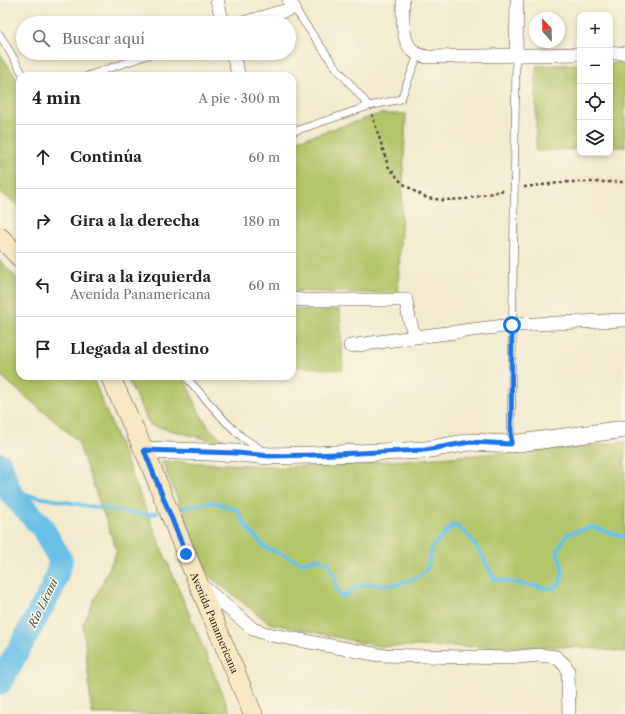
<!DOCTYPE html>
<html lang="es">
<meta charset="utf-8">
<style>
body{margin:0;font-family:"Libre Caslon Text",serif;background:#f2f2f2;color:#222}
.controls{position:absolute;right:12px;top:12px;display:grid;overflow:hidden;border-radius:8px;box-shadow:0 2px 6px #0003}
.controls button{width:36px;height:36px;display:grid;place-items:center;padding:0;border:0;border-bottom:1px solid #e0e0e0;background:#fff;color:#222;font:20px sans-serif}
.compass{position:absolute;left:529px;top:12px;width:36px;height:36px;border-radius:50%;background:#fff;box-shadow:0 2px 6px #0003;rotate:338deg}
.stop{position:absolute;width:12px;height:12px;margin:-9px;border:3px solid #1a73e8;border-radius:50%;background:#fff}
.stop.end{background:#1a73e8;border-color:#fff;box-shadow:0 1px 4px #0008}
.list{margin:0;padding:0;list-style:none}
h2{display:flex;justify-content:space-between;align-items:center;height:52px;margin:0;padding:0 16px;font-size:17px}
h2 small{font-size:13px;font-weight:400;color:#767676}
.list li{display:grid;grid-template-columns:26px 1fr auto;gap:12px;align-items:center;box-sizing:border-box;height:64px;padding:0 16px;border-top:1px solid #e0e0e0}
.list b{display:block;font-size:15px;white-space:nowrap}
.list p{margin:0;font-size:13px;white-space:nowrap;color:#767676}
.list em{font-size:13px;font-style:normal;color:#767676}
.icon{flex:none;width:22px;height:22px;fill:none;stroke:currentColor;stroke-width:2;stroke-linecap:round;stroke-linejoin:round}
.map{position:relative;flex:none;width:625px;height:714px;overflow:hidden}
.search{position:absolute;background:#fff;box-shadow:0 2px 6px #0003;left:16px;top:16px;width:280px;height:44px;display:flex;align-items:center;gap:10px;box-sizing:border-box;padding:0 14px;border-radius:22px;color:#767676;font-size:15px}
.panel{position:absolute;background:#fff;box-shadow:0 2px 6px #0003;left:16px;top:72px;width:280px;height:308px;border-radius:12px}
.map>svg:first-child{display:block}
.green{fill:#b2c569;stroke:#767844}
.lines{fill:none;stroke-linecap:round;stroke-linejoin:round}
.stream{stroke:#69c0e6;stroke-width:4}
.river{stroke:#69c0e6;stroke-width:24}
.service-casing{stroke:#564738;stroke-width:8}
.minor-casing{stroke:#564738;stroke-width:14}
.tertiary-casing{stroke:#564738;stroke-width:18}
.secondary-casing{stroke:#564738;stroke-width:20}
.path{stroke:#564738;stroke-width:2.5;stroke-dasharray:3 3;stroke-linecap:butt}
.service{stroke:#fff;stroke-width:7}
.minor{stroke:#fff;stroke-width:13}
.tertiary{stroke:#fff;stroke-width:17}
.secondary{stroke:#f7e8c3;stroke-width:19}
.route{stroke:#1a73e8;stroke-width:5}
.labels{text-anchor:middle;stroke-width:3;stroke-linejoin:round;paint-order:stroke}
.street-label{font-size:10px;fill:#3b2a1e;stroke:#fcf5e5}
.water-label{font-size:11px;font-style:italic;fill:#49575a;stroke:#fcf5e5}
</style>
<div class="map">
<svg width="625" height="714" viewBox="0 0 625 714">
<rect width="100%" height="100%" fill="#fcf5e5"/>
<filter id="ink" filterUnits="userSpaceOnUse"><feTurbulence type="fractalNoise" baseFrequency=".025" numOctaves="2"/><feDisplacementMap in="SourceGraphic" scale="8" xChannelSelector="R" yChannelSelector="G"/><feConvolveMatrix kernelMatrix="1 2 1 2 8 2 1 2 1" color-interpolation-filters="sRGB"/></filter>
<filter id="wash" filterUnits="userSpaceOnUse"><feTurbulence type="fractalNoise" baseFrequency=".012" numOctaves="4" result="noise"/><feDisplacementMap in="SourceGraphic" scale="16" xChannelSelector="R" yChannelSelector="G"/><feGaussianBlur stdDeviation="0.9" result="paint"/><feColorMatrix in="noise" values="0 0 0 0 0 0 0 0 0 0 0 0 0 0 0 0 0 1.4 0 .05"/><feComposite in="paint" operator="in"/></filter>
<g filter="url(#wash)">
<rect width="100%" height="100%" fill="#f1eace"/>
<path class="green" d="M0,53L20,84V207L0,192Z
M610,63H625V147H610Z
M580,64V149L536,151V66Z
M380,114H406L398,294L292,291V142Z
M0,260L20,282V376H92L159,542L231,714H92L83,624L117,551L77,440L0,375Z
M292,309L340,310L343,370L292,366Z
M126,376H183L200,414L211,430L230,445L150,425Z
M625,442V652L575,647L378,646L269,623L209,576L162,461L290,467L424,459L568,448Z"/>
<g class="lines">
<path class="stream" d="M10,492L88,506L147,515L157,513
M181,508L214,502L237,510L248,529L266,548L303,563L318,558L328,563L334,576L338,593L344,597L354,588L373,584L395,585L415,578L427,569L432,547L454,524L469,536L483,557L494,579L551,589L560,584L563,569L557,551L567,534L592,527L625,537"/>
<path class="river" d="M0,464L10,492L42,527L61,561L52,589L0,683"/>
</g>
</g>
<g filter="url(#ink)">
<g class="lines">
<g class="service-casing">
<path id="service" d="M294,8L334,65L369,106
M0,35L24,76
M87,76L154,53
M292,132L369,106L401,99L418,55
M185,376L226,422L242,437L263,451
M511,444L516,55"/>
</g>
<g class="minor-casing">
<path id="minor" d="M217,0L223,23
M403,0C403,15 401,41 413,51C417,55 422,56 428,57L580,54
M243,23L294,8L289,0
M232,53L239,76
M610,53H625
M516,55L517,0
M292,299L302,300H406L409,318L415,337
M350,346L415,337L512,325L625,320
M201,585L253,629L267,634L379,655L509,658L538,655L556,657L565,665L568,671L569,714"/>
</g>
<g class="tertiary-casing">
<path id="tertiary" d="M144,450L237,453L270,456L313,455L425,450L470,442L511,444L625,429"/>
</g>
<g class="secondary-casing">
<g id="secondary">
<path d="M0,237L20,258"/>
<path id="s1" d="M110,376L148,459L186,554L253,714"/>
</g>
</g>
<path class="path" d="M372,114L388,166L401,182L414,191L427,198L442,200L466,199L505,190
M524,187L569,182H625"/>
<use href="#service" class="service"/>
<use href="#minor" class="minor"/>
<use href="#tertiary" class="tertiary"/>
<use href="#secondary" class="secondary"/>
</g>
</g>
<g class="lines" filter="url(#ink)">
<path class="route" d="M186,554L144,450L237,453L270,456L313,455L425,450L470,442L511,444L512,325"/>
</g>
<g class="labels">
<g class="street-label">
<text dy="4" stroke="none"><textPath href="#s1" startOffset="268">Avenida Panamericana</textPath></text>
</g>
<g class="water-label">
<text transform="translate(43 603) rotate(-64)" y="4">Río Licani</text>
</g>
</g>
</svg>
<div class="controls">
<button>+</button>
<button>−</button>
<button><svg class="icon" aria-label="locate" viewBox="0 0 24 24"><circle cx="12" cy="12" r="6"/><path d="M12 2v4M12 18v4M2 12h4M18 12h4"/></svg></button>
<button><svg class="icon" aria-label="layers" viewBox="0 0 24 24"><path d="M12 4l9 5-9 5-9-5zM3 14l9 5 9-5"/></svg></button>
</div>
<svg class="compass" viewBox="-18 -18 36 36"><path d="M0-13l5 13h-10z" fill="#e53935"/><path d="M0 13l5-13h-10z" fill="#767676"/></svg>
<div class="stop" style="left:512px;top:325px"></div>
<div class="stop end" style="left:186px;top:554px"></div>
<div class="search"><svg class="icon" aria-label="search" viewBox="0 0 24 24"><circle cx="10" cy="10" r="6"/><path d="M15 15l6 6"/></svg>Buscar aquí</div>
<section class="panel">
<h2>4 min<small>A pie · 300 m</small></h2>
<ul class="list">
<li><svg class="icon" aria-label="ahead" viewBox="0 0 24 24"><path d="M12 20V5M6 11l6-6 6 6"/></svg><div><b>Continúa</b></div><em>60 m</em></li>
<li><svg class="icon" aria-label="right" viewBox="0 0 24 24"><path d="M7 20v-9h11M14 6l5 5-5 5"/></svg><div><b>Gira a la derecha</b></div><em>180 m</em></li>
<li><svg class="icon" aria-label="left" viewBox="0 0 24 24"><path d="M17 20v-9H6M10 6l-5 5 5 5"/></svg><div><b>Gira a la izquierda</b><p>Avenida Panamericana</p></div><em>60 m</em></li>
<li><svg class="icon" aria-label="arrive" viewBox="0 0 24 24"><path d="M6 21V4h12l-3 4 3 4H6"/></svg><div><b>Llegada al destino</b></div></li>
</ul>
</section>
</div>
